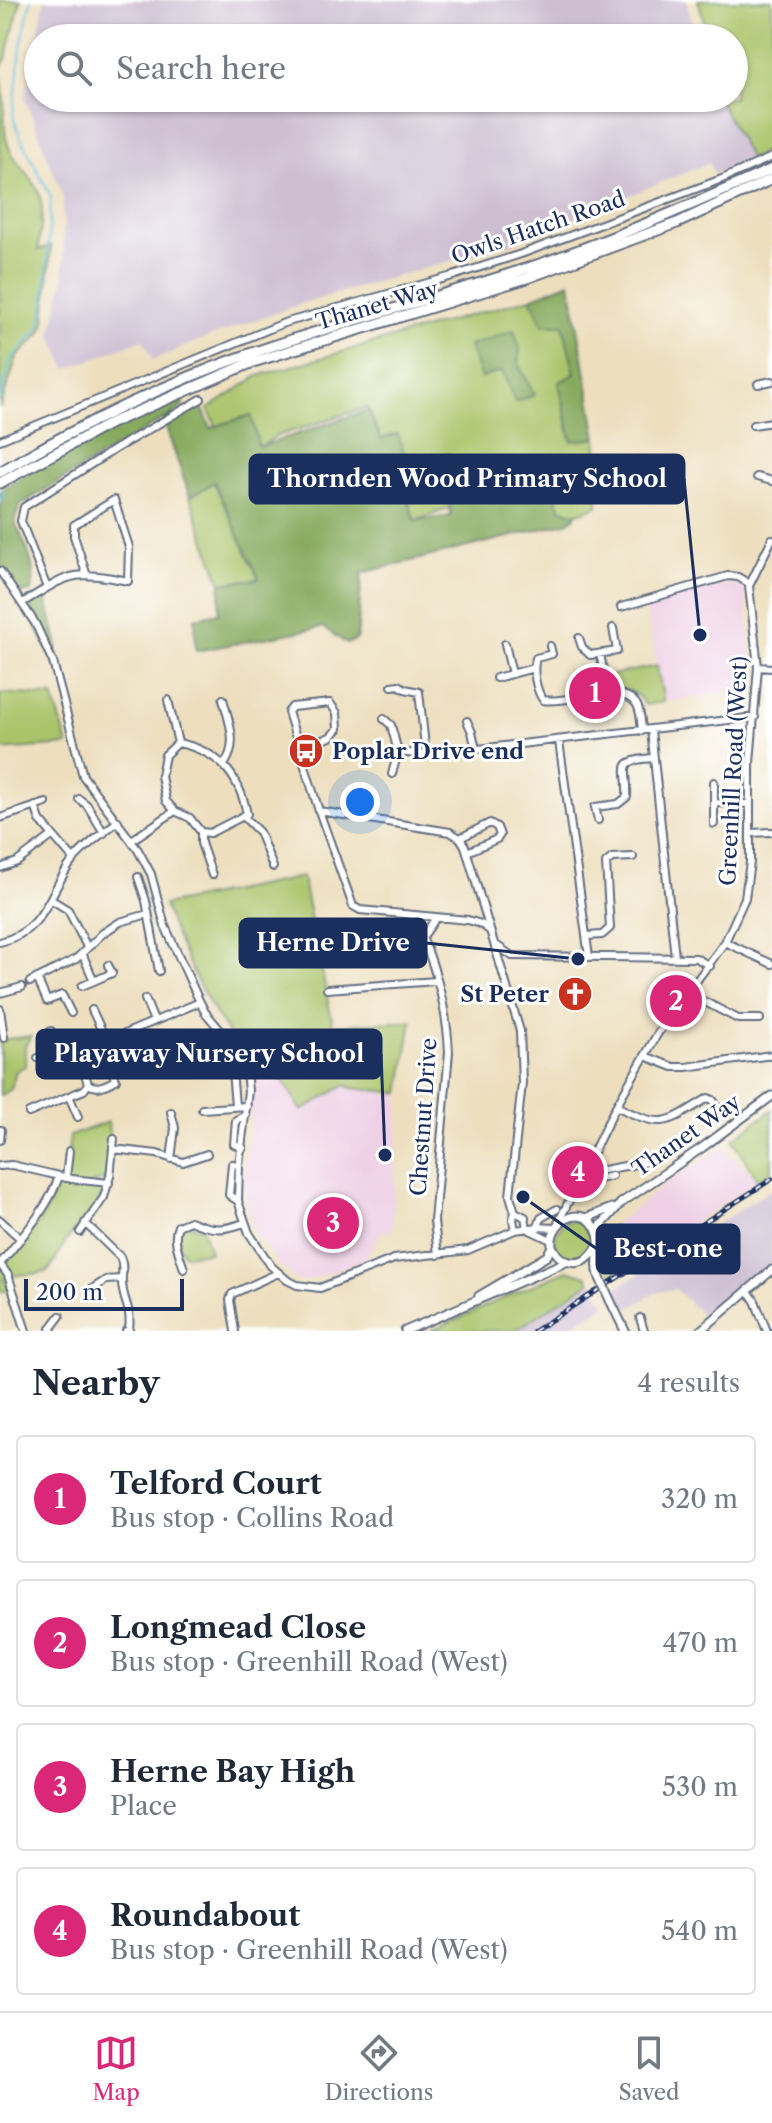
<!DOCTYPE html>
<meta charset="utf-8">
<style>
body{margin:0;font-family:"Libre Caslon Text",serif;background:#f6f6f7;color:#1f2937}
.scale{position:absolute;left:24px;bottom:20px;width:160px;box-sizing:border-box;padding-left:8px;border:4px solid #1b2f5e;border-top:0;font-size:22px;line-height:28px;white-space:nowrap;color:#1b2f5e;-webkit-text-stroke:6px #fff;paint-order:stroke}
.you{position:absolute;left:360px;top:802px;width:28px;height:28px;margin:-20px;border:6px solid #fff;border-radius:50%;background:#1a73e8;box-shadow:0 0 0 12px #1a73e833}
.badge{display:grid;place-items:center;width:52px;height:52px;border-radius:50%;background:#db2777;color:#fff;font-size:26px;font-weight:700}
.pin{position:absolute;translate:-50% -50%;border:4px solid #fff;box-shadow:0 2px 8px #0006}
.list{margin:0;padding:0;list-style:none}
h2{display:flex;justify-content:space-between;align-items:center;height:104px;margin:0;padding:0 32px;font-size:34px}
h2 small{font-size:26px;font-weight:400;color:#747a83}
.list li{display:grid;grid-template-columns:52px 1fr auto;gap:24px;align-items:center;box-sizing:border-box;height:128px;margin:0 16px 16px;padding:0 16px;border:2px solid #e0e1e3;border-radius:8px}
.list b{display:block;font-size:30px;white-space:nowrap}
.list p{margin:0;font-size:26px;white-space:nowrap;color:#747a83}
.list em{font-size:26px;font-style:normal;color:#747a83}
.icon{flex:none;width:44px;height:44px;fill:none;stroke:currentColor;stroke-width:2;stroke-linecap:round;stroke-linejoin:round}
.map{position:relative;flex:none;width:772px;height:1331px;overflow:hidden}
.search{position:absolute;background:#fff;box-shadow:0 2px 6px #0004;left:24px;right:24px;top:24px;height:88px;display:flex;align-items:center;gap:20px;box-sizing:border-box;padding:0 28px;border-radius:44px;color:#747a83;font-size:30px}
.sheet{height:680px;background:#fff}
nav{display:flex;justify-content:space-around;align-items:center;box-sizing:border-box;height:112px;border-top:2px solid #e0e1e3;background:#fff;font-size:22px;color:#747a83}
nav a{display:grid;justify-items:center;gap:4px}
nav .on{color:#db2777}
.map>svg:first-child{display:block}
.built{fill:#efd0e6}
.industrial{fill:#cdbed2}
.green{fill:#aac46a;stroke:#627a64;stroke-width:2}
.forest{fill:#87aa5e;stroke:#516c5e;stroke-width:2}
.lines{fill:none;stroke-linecap:round;stroke-linejoin:round}
.stream{stroke:#5fbddd;stroke-width:2}
.minor-casing{stroke:#646d80;stroke-width:10}
.major-casing{stroke:#646d80;stroke-width:11}
.highway-casing{stroke:#646d80;stroke-width:13}
.minor{stroke:#fff;stroke-width:6}
.major{stroke:#fff;stroke-width:7}
.highway{stroke:#fff;stroke-width:9}
.rail-casing{stroke:#1b2f5e;stroke-width:5}
.rail{stroke:#fff;stroke-width:2;stroke-dasharray:6;stroke-linecap:butt}
.major-bridge-casing{stroke:#646d80;stroke-width:11;stroke-linecap:butt}
.major-bridge{stroke:#fff;stroke-width:7}
.labels{text-anchor:middle;stroke-width:6;stroke-linejoin:round;paint-order:stroke}
.street-label{font-size:22px;fill:#1b2f5e;stroke:#fff}
.poi-label{font-size:22px;font-weight:bold;fill:#1b2f5e;stroke:#fff;text-anchor:start}
.leader{fill:none;stroke:#1b2f5e;stroke-width:3}
.callout-dot{fill:#1b2f5e;stroke:#fff;stroke-width:3}
.callout{fill:#1b2f5e;stroke:#1b2f5e;stroke-width:3}
.callout-label{font-size:24px;text-anchor:middle;font-weight:bold;fill:#fff}
</style>
<div class="map">
<svg width="772" height="1331" viewBox="0 0 772 1331">
<rect width="100%" height="100%" fill="#fff"/>
<filter id="ink" filterUnits="userSpaceOnUse"><feTurbulence type="fractalNoise" baseFrequency=".0125" numOctaves="2"/><feDisplacementMap in="SourceGraphic" scale="16" xChannelSelector="R" yChannelSelector="G"/><feConvolveMatrix kernelMatrix="1 2 1 2 8 2 1 2 1" color-interpolation-filters="sRGB"/></filter>
<filter id="wash" filterUnits="userSpaceOnUse"><feTurbulence type="fractalNoise" baseFrequency=".006" numOctaves="4" result="noise"/><feDisplacementMap in="SourceGraphic" scale="32" xChannelSelector="R" yChannelSelector="G"/><feGaussianBlur stdDeviation="1.8" result="paint"/><feColorMatrix in="noise" values="0 0 0 0 0 0 0 0 0 0 0 0 0 0 0 0 0 1.4 0 .05"/><feComposite in="paint" operator="in"/></filter>
<g filter="url(#wash)">
<rect width="100%" height="100%" fill="#eddfbe"/>
<path class="built" d="M732,583L745,589L752,671L744,677L746,690L664,702L645,603Z
M302,877L333,1025L412,1021L400,1093L392,1233L381,1231L366,1259L304,1282L294,1278L281,1266L257,1236L252,1226L243,1183L251,1117L247,1068L203,995L176,940L164,905Z
M723,1148L758,1180L637,1261L613,1226L669,1181Z"/>
<path class="industrial" d="M45,0H686L697,38H38V98H718L750,159L714,174L709,163L510,244L303,303L198,341L153,360L143,339L67,369L51,335L64,278L63,197L25,98Z
M772,1189V1262L704,1317L675,1289L655,1293L630,1308L624,1307L615,1289Z
M593,1282L605,1305L563,1331H515Z"/>
<path class="green" d="M0,0H21L6,59L0,68Z
M698,0H772V148L750,159L718,98H734V38H709Z
M0,76C6,86 3,122 6,138C10,160 31,172 39,193C45,209 40,233 38,250L51,246L45,322L40,334L17,357L0,408Z
M531,298L543,325L563,324L576,375L559,383L571,440L597,438L598,506L575,514L560,508L549,479L503,495L495,471L451,481L448,454L424,461L449,494L450,508L415,521L396,463L397,434L381,439L367,407L277,436L258,448L251,415L216,426L208,409L258,376Z
M214,482L259,579L221,583L190,497Z
M657,666L664,702L645,705C638,694 630,689 618,689L613,685L611,675Z
M0,693L53,696L68,745L0,750Z
M302,877L333,1025L412,1021L400,1093L352,1088L345,1085L302,1111L261,1045L241,1054C209,1005 183,960 164,905Z
M31,1036L25,1046V1066L16,1071L11,1089L0,1096V1040Z
M772,1110V1171L758,1180L733,1139Z
M108,1122L110,1148L107,1179L93,1183L104,1190C97,1212 77,1224 65,1243C59,1252 56,1262 48,1271C34,1277 18,1271 4,1279L9,1290L0,1292V1269L45,1213L59,1181L65,1179L70,1136Z
M555 1240a19 19 0 1 1 38 0a19 19 0 1 1-38 0Z
M187,1224L202,1228L210,1252L184,1255L179,1245L178,1229Z
M613,1226L637,1261L608,1278Z
M567,1270L587,1276L590,1282L514,1331H430Z"/>
<path class="forest" d="M570,282L597,438L572,441L559,382L575,374L563,325H543L531,298Z
M514,330L520,348L518,364L535,395L515,402L502,371L481,378L469,346Z
M177,399L183,402L182,407L164,419L201,405L211,428L251,415L259,447L368,410L381,439L398,434L406,460L396,463L415,521L451,516L449,494H435L424,461L449,454L451,480L495,471L505,500L552,483L560,508L575,514V517L569,522L362,573L357,639L347,644L323,627L196,651L195,618L219,613L221,583L259,579L214,482L190,497L163,419L20,505L15,519L16,525C25,542 39,572 31,591L19,594L0,569V491L42,464Z
M45,592L57,642L58,670L28,612L30,602Z"/>
<g class="lines">
<path class="stream" d="M0,399L11,359L38,329L44,313L51,197L21,138L13,116L21,46L31,0
M0,503L3,490"/>
</g>
</g>
<g filter="url(#ink)">
<g class="lines">
<g class="minor-casing">
<path id="minor" d="M758,384L772,381
M753,425L772,422
M0,440L284,323L456,275L521,254L722,179L772,157
M757,477L772,481
M0,571L35,623L53,662L83,776L138,850L151,874L165,926L197,996L205,1012L232,1044L246,1071L248,1091L239,1165L238,1201L249,1233L271,1266L287,1280L297,1285L320,1288L394,1259L468,1250L515,1230L538,1227L554,1228
M47,588L21,521L24,507L115,449L201,399
M22,603C72,573 70,570 128,581L129,547L114,500L74,525V536L86,573
M621,607L728,576L738,577L750,584
M579,638L582,647L590,655L617,651L613,628
M505,644L512,674
M550,646L552,654L536,658C532,670 536,690 543,700C567,705 622,680 637,705C641,712 641,722 642,731
M600,654L608,694
M758,667L772,668
M496,678L534,668
M585,684L586,697
M392,686L399,685L405,689L419,692L426,755
M223,699C229,722 239,744 224,765
M168,700L178,743
M384,719L391,725L398,752L392,774
M467,721L472,732L476,749
M651,730L675,957
M559,741L589,957
M178,743C218,751 239,774 247,814L210,833L201,832L190,818L175,811L166,801L161,776L165,755Z
M300,749L330,737L338,729L337,713L330,703L292,707L288,712L319,811L353,906L360,910L468,920L481,924L489,930
M398,752L426,755L755,717
M714,782V824
M79,799L87,805L104,833
M714,803L750,804
M35,806L40,820L74,860
M595,807L618,804L627,797C629,767 614,761 653,758
M595,807L598,820
M319,811L450,832L460,838L465,846L520,1031L522,1083L510,1196L515,1212L513,1219L515,1230
M243,816L259,832L273,867
M0,818L46,803
M201,832V843L212,875
M750,833L772,832
M460,838L490,823L497,827L500,835L497,839L467,852
M132,840L175,811
M0,868L17,862L52,836
M138,877L146,901L159,971
M52,900L68,910L87,947
M410,915C433,951 447,1008 449,1052L434,1221L438,1255
M424,935L436,918
M587,936L602,935L610,928L606,863L612,858L633,857
M0,942C48,930 48,891 74,859C87,844 103,833 118,821
M725,942L772,964
M496,945L512,956L696,958L710,966
M82,953L94,981L82,986
M37,978L47,1001L62,995L71,1013
M94,981L112,973L108,965
M30,982L76,959L103,933L120,922L148,914
M327,989L436,981
M0,993L22,987
M688,993L738,1019H760
M145,999L154,1021
M0,1009L4,1038
M92,1010L107,1042
M51,1031L62,1057L82,1059
M645,1056L673,1067H686L772,1055
M38,1058L59,1049
M232,1071L235,1105
M88,1084C98,1090 105,1085 116,1080L105,1056
M616,1106C663,1129 665,1125 708,1098L713,1100L718,1108
M202,1109L247,1106
M29,1113L69,1096
M78,1117L69,1096L84,1090L88,1084C84,1069 77,1060 91,1048L200,1002
M0,1140L1,1130
M243,1148L234,1144L236,1120L246,1115
M113,1149L157,1154L183,1162L207,1154
M171,1159L175,1128L171,1112
M0,1166L12,1165L72,1179L109,1183
M590,1172L594,1180L612,1176
M592,1172L647,1162
M66,1178L69,1151
M238,1201L229,1195L232,1164L239,1165
M515,1212L525,1217L527,1228
M0,1220L21,1239
M85,1223L120,1257C125,1267 121,1274 122,1283C123,1302 132,1308 129,1329L126,1331
M558,1223L616,1106L658,1033L725,942L745,898L750,862V763L758,667L749,586L772,539
M538,1227L541,1218L557,1209
M530,1230L551,1240
M80,1232L104,1197L110,1176L114,1139
M0,1264C22,1236 48,1210 59,1176
M0,1264L8,1275L26,1331
M184,1269C180,1256 172,1239 178,1226L190,1221C211,1230 223,1231 244,1223
M92,1289L106,1280L121,1279
M748,1291L755,1301L767,1331
M640,1318L644,1331
M52,1331L51,1328L60,1316
M235,1331L230,1300L232,1294L278,1273"/>
</g>
<g class="major-casing">
<path id="major" d="M586,1218L612,1208
M597,1230L621,1203L703,1147L772,1096
M597,1247C586,1268 562,1268 552,1246C549,1220 583,1203 596,1229C604,1244 593,1262 600,1278
M479,1296L547,1256L552,1246
M610,1300L625,1331
M405,1331L566,1262
M700,1331L772,1270"/>
</g>
<g class="highway-casing">
<path id="highway" d="M0,472C80,425 164,384 252,353C340,322 430,300 519,271C605,243 689,206 772,169
M0,483L111,423L253,362L527,278L677,223L772,179"/>
</g>
<use href="#minor" class="minor"/>
<use href="#major" class="major"/>
<use href="#highway" class="highway"/>
<g class="rail-casing">
<path id="rail" d="M534,1331L772,1179"/>
</g>
<use href="#rail" class="rail"/>
<g class="major-bridge-casing">
<path id="major-bridge" d="M600,1278L610,1300"/>
</g>
<use href="#major-bridge" class="major-bridge"/>
</g>
</g>
<defs>
<g id="bus-disc" transform="scale(1.8)"><circle r="9.5" fill="#c8321e" stroke="#fff"/><path d="M-5-6H5V4H4V6H2V4H-2V6H-4V4H-5ZM-3.5-4V0h7V-4ZM-3.5 1.2v1.5H-2V1.2ZM2 1.2v1.5H3.5V1.2Z" fill="#fff"/></g>
<g id="church-disc" transform="scale(1.8)"><circle r="9.5" fill="#c8321e" stroke="#fff"/><path d="M-1.2-6h2.4v3.5h3.3v2.4h-3.3V6h-2.4V-.1h-3.3v-2.4h3.3Z" fill="#fff"/></g>
</defs>
<g fill-rule="evenodd">
<use href="#bus-disc" x="306" y="751"/>
<use href="#church-disc" x="575" y="994"/>
</g>
<g class="labels">
<g class="street-label">
<text transform="translate(538 227) rotate(-19)" y="8">Owls Hatch Road</text>
<text transform="translate(377 305) rotate(-16)" y="8">Thanet Way</text>
<text transform="translate(733 771) rotate(-87)" y="8">Greenhill Road (West)</text>
<text transform="translate(423 1117) rotate(-86)" y="8">Chestnut Drive</text>
<text transform="translate(686 1135) rotate(-35)" y="8">Thanet Way</text>
</g>
<g class="poi-label">
<text x="332" y="759">Poplar Drive end</text>
<text x="549" y="1002" text-anchor="end">St Peter</text>
</g>
</g>
<path class="leader" d="M700 635L684 479M578 959L426 943M385 1155L381 1054M523 1197L597 1249"/>
<g class="callout-dot">
<circle cx="700" cy="635" r="8"/>
<circle cx="578" cy="959" r="8"/>
<circle cx="385" cy="1155" r="8"/>
<circle cx="523" cy="1197" r="8"/>
</g>
<g class="callout">
<rect x="250" y="455" width="434" height="48" rx="8"/>
<rect x="240" y="919" width="186" height="48" rx="8"/>
<rect x="37" y="1030" width="344" height="48" rx="8"/>
<rect x="597" y="1225" width="142" height="48" rx="8"/>
</g>
<g class="callout-label">
<text x="467" y="487">Thornden Wood Primary School</text>
<text x="333" y="951">Herne Drive</text>
<text x="209" y="1062">Playaway Nursery School</text>
<text x="668" y="1257">Best-one</text>
</g>
</svg>
<div class="scale">200 m</div>
<div class="you"></div>
<div class="pin badge" style="left:595px;top:693px">1</div>
<div class="pin badge" style="left:676px;top:1001px">2</div>
<div class="pin badge" style="left:333px;top:1223px">3</div>
<div class="pin badge" style="left:578px;top:1172px">4</div>
<div class="search"><svg class="icon" aria-label="search" viewBox="0 0 24 24"><circle cx="10" cy="10" r="6"/><path d="M15 15l6 6"/></svg>Search here</div>
</div>
<section class="sheet">
<h2>Nearby<small>4 results</small></h2>
<ul class="list">
<li><span class="badge">1</span><div><b>Telford Court</b><p>Bus stop · Collins Road</p></div><em>320 m</em></li>
<li><span class="badge">2</span><div><b>Longmead Close</b><p>Bus stop · Greenhill Road (West)</p></div><em>470 m</em></li>
<li><span class="badge">3</span><div><b>Herne Bay High</b><p>Place</p></div><em>530 m</em></li>
<li><span class="badge">4</span><div><b>Roundabout</b><p>Bus stop · Greenhill Road (West)</p></div><em>540 m</em></li>
</ul>
</section>
<nav>
<a class="on"><svg class="icon" aria-label="map" viewBox="0 0 24 24"><path d="M3 6l6-2 6 2 6-2v14l-6 2-6-2-6 2zM9 4v14M15 6v14"/></svg>Map</a>
<a><svg class="icon" aria-label="directions" viewBox="0 0 24 24"><path d="M12 3l9 9-9 9-9-9zM9 14v-3h6M13 9l2 2-2 2"/></svg>Directions</a>
<a><svg class="icon" aria-label="saved" viewBox="0 0 24 24"><path d="M7 4h10v16l-5-4-5 4z"/></svg>Saved</a>
</nav>
